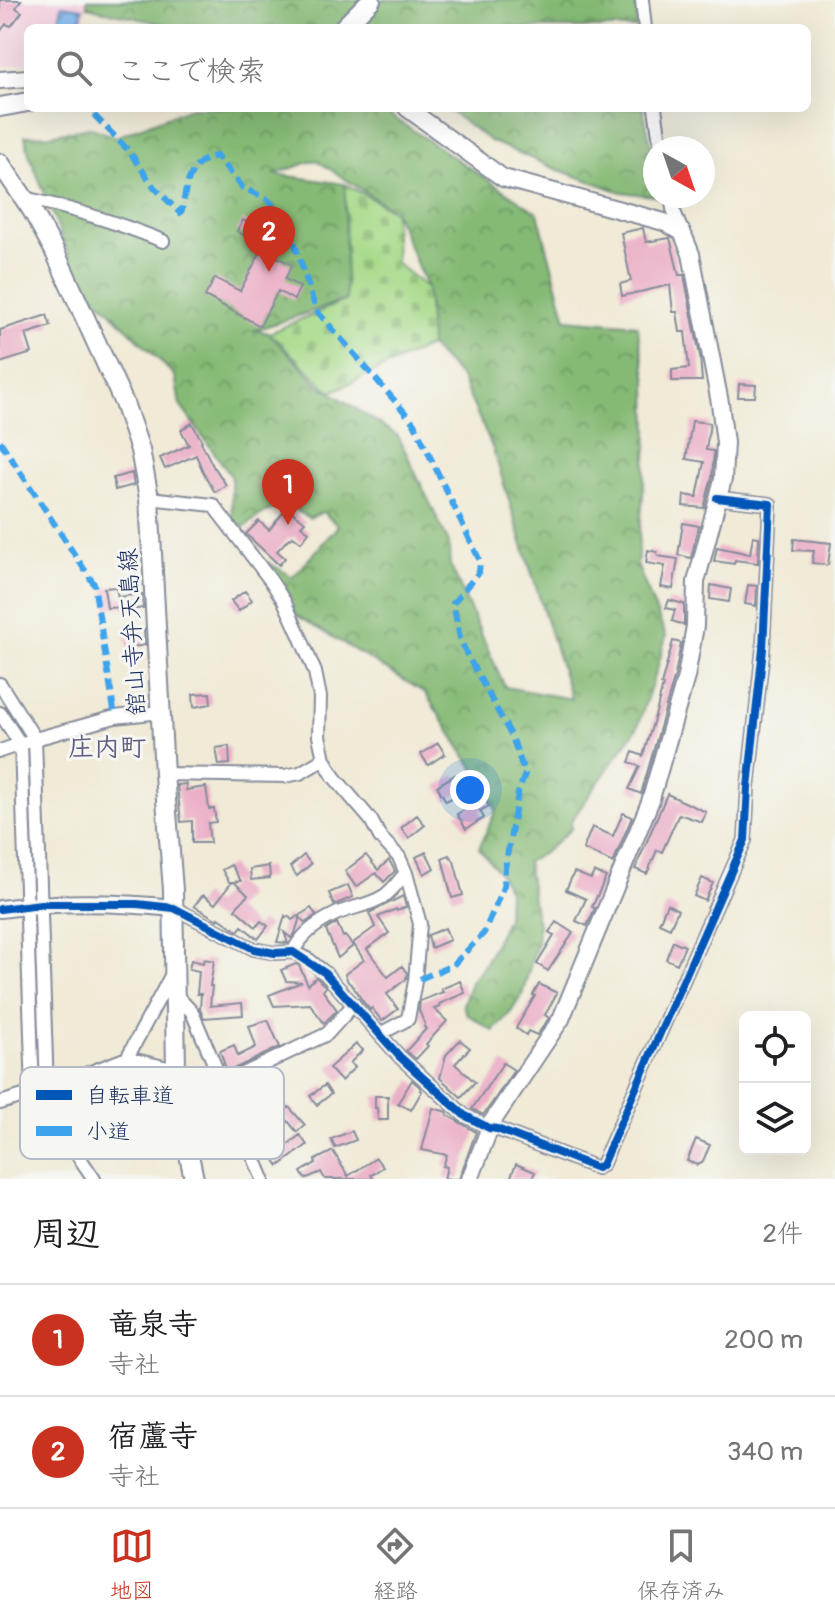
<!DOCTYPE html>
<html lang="ja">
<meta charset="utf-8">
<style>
body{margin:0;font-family:Pangolin,"Klee One",sans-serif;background:#f6f6f6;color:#202124}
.controls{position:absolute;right:24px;bottom:24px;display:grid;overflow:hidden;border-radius:12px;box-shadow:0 8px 32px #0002}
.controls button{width:72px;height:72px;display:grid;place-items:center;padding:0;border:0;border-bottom:2px solid #e0e0e0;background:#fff;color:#202124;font:40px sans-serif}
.compass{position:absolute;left:643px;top:136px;width:72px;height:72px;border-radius:50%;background:#fff;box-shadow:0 8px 32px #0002;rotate:140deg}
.you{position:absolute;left:470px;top:790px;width:28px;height:28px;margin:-20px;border:6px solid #fff;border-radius:50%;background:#1a73e8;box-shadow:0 0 0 12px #1a73e833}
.badge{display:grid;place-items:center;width:52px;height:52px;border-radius:50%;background:#c8321e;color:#fff;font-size:26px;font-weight:700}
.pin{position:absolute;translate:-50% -66px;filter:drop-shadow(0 2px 4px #0008)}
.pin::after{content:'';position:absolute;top:42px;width:28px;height:24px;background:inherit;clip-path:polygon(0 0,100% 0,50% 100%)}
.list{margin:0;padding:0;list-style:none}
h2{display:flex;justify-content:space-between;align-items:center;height:104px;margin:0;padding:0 32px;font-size:34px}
h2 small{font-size:26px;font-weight:400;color:#757577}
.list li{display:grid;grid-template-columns:52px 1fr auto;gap:24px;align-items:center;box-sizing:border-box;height:112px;padding:0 32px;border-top:2px solid #e0e0e0}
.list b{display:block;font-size:30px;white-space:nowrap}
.list p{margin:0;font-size:26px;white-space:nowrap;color:#757577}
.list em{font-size:26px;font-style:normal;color:#757577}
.icon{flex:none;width:44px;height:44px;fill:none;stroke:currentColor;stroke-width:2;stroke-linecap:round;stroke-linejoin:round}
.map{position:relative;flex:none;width:835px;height:1179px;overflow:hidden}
.search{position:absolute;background:#fff;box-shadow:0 8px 32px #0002;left:24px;right:24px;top:24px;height:88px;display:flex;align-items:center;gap:20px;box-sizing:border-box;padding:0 28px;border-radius:12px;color:#757577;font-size:30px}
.sheet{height:328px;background:#fff}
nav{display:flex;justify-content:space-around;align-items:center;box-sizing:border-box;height:112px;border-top:2px solid #e0e0e0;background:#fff;font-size:22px;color:#757577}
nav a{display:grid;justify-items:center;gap:4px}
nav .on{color:#c8321e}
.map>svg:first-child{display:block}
.built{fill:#f3cfdf}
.forest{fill:url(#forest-crowns);stroke:#50746a;stroke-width:2;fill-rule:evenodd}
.cemetery{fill:url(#cemetery-stones);stroke:#618474;stroke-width:2}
.water{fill:url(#water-waves);stroke:#4c73a6;stroke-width:2}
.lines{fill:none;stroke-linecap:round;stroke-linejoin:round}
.stream{stroke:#7eb7ef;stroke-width:3}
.building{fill:#ebb0c8}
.minor-casing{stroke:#868c9a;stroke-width:16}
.tertiary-casing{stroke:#868c9a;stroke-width:20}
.secondary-casing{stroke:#868c9a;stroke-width:22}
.minor{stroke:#fff;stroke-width:12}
.tertiary{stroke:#fff;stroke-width:16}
.secondary{stroke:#fff;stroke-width:18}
.quiet{stroke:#3da3ed;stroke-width:6;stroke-dasharray:12 6;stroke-linecap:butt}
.cycleway-casing{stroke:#f6f6f2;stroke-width:13}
.cycleway{stroke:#0057b8;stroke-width:8}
.labels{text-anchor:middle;stroke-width:6;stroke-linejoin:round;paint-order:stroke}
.street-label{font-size:24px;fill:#1b2f5e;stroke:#f6f6f2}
.neighbourhood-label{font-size:26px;font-weight:bold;fill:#645c83;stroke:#f6f6f2}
.key{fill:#f6f6f2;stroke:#b4bac6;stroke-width:2}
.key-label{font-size:22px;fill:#1b2f5e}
</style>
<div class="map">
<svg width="835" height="1179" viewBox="0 0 835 1179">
<defs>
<pattern id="forest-crowns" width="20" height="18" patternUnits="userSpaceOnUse" patternTransform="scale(2)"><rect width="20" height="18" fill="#85ba75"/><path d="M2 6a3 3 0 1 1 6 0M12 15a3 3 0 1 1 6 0" fill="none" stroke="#6c9863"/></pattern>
<pattern id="cemetery-stones" width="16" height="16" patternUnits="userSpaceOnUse" patternTransform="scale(2)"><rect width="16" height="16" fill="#a7da89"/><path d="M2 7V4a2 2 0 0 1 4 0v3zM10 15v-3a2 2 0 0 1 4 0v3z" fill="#8fbb79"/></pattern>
<pattern id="water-waves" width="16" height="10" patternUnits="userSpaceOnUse" patternTransform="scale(2)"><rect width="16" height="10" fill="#7eb7ef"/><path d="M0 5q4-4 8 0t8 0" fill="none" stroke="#6695c5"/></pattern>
</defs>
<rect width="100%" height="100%" fill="#f6f6f2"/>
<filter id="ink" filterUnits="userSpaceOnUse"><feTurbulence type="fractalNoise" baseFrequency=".0125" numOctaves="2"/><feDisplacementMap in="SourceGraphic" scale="16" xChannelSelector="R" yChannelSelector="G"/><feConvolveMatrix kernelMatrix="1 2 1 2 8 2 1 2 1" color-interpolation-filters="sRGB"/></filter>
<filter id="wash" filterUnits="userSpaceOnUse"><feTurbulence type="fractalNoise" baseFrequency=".006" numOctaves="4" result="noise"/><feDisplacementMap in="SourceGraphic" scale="32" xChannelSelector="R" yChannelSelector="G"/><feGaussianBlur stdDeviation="1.8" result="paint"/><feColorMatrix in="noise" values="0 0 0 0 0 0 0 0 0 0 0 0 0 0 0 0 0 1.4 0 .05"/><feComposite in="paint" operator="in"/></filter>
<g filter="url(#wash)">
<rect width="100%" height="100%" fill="#f0ead6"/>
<path class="built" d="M0,0H88L83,28H28V64L0,66Z"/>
<path class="forest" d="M87,0H636L637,28H181L87,7Z
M190,108H379L538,213L566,319L637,325L647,381L648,434L637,565L666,636L658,666L637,728L571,821V829L545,852L527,862L535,913L538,924L537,942L522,995L511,1012L493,1031L467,1014L463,1005L471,982L485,963L507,918L508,890L499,872L479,848L496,810L476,772L425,693L288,610L250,552L293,577L338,526L323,512L309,518L286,504L265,512L244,527L232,520L231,476L180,405L175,376L78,279L29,154L25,136L50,135L89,127L116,137ZM316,160L394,211L427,288L430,346L461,378L493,449L571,699L505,687L450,565L449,543L398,436L318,384L269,333L255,330L346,300L345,184L274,174Z
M446,108H643L655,165V196L662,197L621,192L556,169L490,141Z"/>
<path class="cemetery" d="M345,184L394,211L396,263L427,288L430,346L331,392L269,333L346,300Z"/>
<path class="water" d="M62,5L83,8L79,28H58Z"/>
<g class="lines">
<path class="stream" d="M0,696L25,736
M28,748L33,901
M34,912L38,1056
M44,1098L72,1156"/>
</g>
<g id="blocks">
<path class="building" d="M0,0H21L16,8L22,12L11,26L6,24L0,32Z
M243,220L259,229L261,226L271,232L265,243L248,234L247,237L237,231Z
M643,228L646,242L670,238L679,275H684L700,356L702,381H672V370L689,368L685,332H680L677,312H673L670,285L622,296L620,284L631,281L621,233Z
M262,249L292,265L285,279L300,287L294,300L278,291L260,326L205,296L215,278L240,291Z
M47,315L51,326L26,334L32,353L0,363V330Z
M739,384L756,385L755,397H738Z
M692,421L710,423L706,450L714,451L712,477L704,508L683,506L684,495L697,497L704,462L686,459Z
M192,423L202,441L201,442L214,468H215L226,485L215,492L204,474L196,455L165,469L160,458L189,445L181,430Z
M132,473L134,485L115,490L113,478Z
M287,508L305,522L301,526L309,532L301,542L293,536L291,539L289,538L277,551L285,558L279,565L246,534L259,521L269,530Z
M683,523L699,526L691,558L678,555Z
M753,536L759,537L758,563L735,560L734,564L714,561L717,547L750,554Z
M794,539L831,543L828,565L812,563L814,551L793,550Z
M648,550L657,552L658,556L678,559L673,589L661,587L665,566L646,563Z
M711,585L731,589L729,602L710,599Z
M748,585L757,586L756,606L745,604Z
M116,587L118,597L142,594L143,608L125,611L124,607L107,608L104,588Z
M245,591L252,600L239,611L231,601Z
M669,600L684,604V625L672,621L675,610L666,608Z
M144,630L145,645L128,648L125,633Z
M673,641L681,643L675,675L641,794L629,789L640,766L629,762L633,752L643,756L657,709L663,685H661Z
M210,693L211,704L194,707L193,694Z
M438,743L445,754L428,765L421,754Z
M229,746L230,764L219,765L216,748Z
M455,775L464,790L446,801L437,786Z
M186,784V790L206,787L209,809H214L216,822L208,823L210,843H192V821L181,822L177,785Z
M667,794L706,812L702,822L679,814L662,852L657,850L647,874L635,869Z
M484,798L489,806L480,811L484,818L466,829L457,814Z
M623,813L632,817L613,863L583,849L592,827L613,836Z
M417,815L425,825L409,838L401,828Z
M426,852L434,868L424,874L416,857Z
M304,855L311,864L297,876L290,867Z
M366,855L378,870L389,860L395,871L384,882L376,873L356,887L345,871Z
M449,855L454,861L463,895L452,898L442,858Z
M231,865L241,881L234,882L248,895L235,909L256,927L261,921L268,926L258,939L242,926L238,931L219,918L218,920L194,906L203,895L215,904L232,882H229L222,870Z
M269,866L270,878L251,880L250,869Z
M574,872L591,879L594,872L606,877L592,907L595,908L587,926L576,921L586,899L566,890Z
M702,878L713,883L705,901L694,896Z
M348,885L353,897L334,905L329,893Z
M403,896L406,907L397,911L396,909L378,917L389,933L367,949L388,977L402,966L407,973L406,979L387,994L398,1009L382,1021L372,1008L370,1010L364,1003L352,985L348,982L345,974L364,960L353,943L375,927L369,913Z
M667,904L678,910L670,928L659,923Z
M311,908L316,915L305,923L300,917L295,933L291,938L284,932L288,943L277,942L285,916L286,918L288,916L292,920Z
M556,922L573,933L548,971L537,964L554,936L549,932Z
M337,923L343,937L345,936L353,946L338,958L326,930Z
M445,928L450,940L431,948L428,935Z
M673,941L685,946L677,964L666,959Z
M204,959L214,961L210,986H212L210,1006L242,1003L243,1015L204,1018L200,1009L201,994H197L199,971L189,969L191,960L203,963Z
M296,964L299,965L308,985L316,977L326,987L323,991L337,1010L324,1023L310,1004L274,1006L269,995L302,982L286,981L281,970Z
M460,981L465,993L439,1004L440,1007L434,1009L447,1021L426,1044L428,1046L416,1059L406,1051L426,1029L424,1027L425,1025L419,1010L420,1001L443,992L441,989Z
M539,984L557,993L545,1015L549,1018L537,1035L528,1031L526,1035L516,1028L535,996L533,995Z
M268,1020L280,1047L227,1072L220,1051L234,1045L238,1056L256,1047L249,1026Z
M460,1040L470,1048L455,1064L475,1082L461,1097L440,1078L446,1055Z
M356,1044L363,1050L350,1063L355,1067L341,1081L329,1068Z
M503,1063L514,1070L492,1103L483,1115L472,1109Z
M412,1080L421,1088L420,1090L422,1091L411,1110L398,1103Z
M325,1085L331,1094L317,1105L310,1096Z
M375,1096H388V1120H378L377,1108H375Z
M289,1107L305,1125L297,1132L282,1114Z
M433,1108L447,1112V1115L476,1132L459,1179H444L447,1167L443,1166L447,1155L422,1150Z
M265,1125L282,1149L300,1135L307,1145L279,1166L265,1145L260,1148L253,1133Z
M352,1131L356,1140L335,1148L331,1139Z
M696,1139L710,1145L702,1163L697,1165L687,1161Z
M333,1151L348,1176L376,1158L383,1167L371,1175L374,1179H325L321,1172L305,1179L301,1172L316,1163L315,1160Z
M516,1164L535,1172L532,1179H510Z"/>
</g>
</g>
<g filter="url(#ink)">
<use href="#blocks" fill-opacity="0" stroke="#868c9a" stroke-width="2"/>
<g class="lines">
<g class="minor-casing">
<path id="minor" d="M642,0L645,28
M655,108L661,148
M671,196L673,209L682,232
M24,198C71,208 118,223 163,241
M149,498L213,505L271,581L284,601L300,636L315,672L320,697L319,736L324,759L334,777L371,820L380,837L399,857L406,873L420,924L415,981L408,1019L380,1034
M0,684L35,739L47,1089L77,1154L94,1179
M0,713L21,745L33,1093
M0,751L35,739L115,717L161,712
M164,774L285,776L300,773L324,759
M174,908L254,949L275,953L293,952L309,960L325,973L400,1057L464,1115L489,1128L497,1129L597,1168L602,1165L745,840L748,787L763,649L770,504L717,498
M293,952C301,935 319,922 336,914C351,907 369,906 384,896C392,891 399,880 406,873
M175,994L192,1012L263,1179
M127,1058L173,972
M0,1103L47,1089L127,1058L176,1070L213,1084H222L327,1034L354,1004"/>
</g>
<g class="tertiary-casing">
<path id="tertiary" d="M0,80L28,78
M407,108L503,178L664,222L682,232L691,254L720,403L725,443L723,479L696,582L695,626L686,677L650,802L561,1019L492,1122L470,1179
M0,909C57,901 117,902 174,908"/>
</g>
<g class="secondary-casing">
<path id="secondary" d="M343,28L371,0
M0,107L28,102
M0,163L32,210L54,250L124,403L140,450L149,498L164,774L173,890L176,1070L182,1121L194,1179"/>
</g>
<use href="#minor" class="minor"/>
<use href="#tertiary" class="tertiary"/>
<use href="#secondary" class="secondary"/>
<path class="quiet" d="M94,115L128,150L154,187L180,213L182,210C186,187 189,159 217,156L243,188L267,199L282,215L293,238L316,310L414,423L480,561L479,572L453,603L460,638L467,655L512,737L525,774L518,793L505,868L504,885L484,933L453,965L415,981
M0,441L94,584L115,717"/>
<g class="cycleway-casing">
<path id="cycleway" d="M0,909L41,904H137L174,908L254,949L275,953L293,952L325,973L400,1057L464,1115L489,1128L497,1129L597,1168L602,1165L745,840L748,787L763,649L770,504L717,498"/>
</g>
<use href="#cycleway" class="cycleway"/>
</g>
</g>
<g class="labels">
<g class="street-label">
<text transform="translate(132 632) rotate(-93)" y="8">舘山寺弁天島線</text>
</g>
<g class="neighbourhood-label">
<text x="107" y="756">庄内町</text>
</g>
</g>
<rect x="20" y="1067" width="264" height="92" rx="12" class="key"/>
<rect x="36" y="1090" width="36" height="10" fill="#0057b8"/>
<rect x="36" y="1126" width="36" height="10" fill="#3da3ed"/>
<g class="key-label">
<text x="86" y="1103">自転車道</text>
<text x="86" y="1139">小道</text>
</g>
</svg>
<div class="controls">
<button><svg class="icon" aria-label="locate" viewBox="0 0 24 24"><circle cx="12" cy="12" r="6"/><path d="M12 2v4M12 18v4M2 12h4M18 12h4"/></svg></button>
<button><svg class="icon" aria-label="layers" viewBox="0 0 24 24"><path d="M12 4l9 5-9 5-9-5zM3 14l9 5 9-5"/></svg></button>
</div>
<svg class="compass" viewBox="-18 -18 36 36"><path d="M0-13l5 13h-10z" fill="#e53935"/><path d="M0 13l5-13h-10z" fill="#757577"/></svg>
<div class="you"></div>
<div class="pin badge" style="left:288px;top:525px">1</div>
<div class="pin badge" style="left:269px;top:272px">2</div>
<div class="search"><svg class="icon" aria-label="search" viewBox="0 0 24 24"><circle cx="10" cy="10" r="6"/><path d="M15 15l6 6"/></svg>ここで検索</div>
</div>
<section class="sheet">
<h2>周辺<small>2件</small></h2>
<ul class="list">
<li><span class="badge">1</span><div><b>竜泉寺</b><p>寺社</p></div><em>200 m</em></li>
<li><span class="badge">2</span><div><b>宿蘆寺</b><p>寺社</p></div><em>340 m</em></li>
</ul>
</section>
<nav>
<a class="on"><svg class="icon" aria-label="map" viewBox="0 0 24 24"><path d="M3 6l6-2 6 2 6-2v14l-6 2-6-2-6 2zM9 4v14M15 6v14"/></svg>地図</a>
<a><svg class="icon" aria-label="directions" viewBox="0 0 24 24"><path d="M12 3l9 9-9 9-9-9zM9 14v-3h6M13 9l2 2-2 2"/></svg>経路</a>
<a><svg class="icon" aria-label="saved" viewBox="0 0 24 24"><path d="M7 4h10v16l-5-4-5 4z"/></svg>保存済み</a>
</nav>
